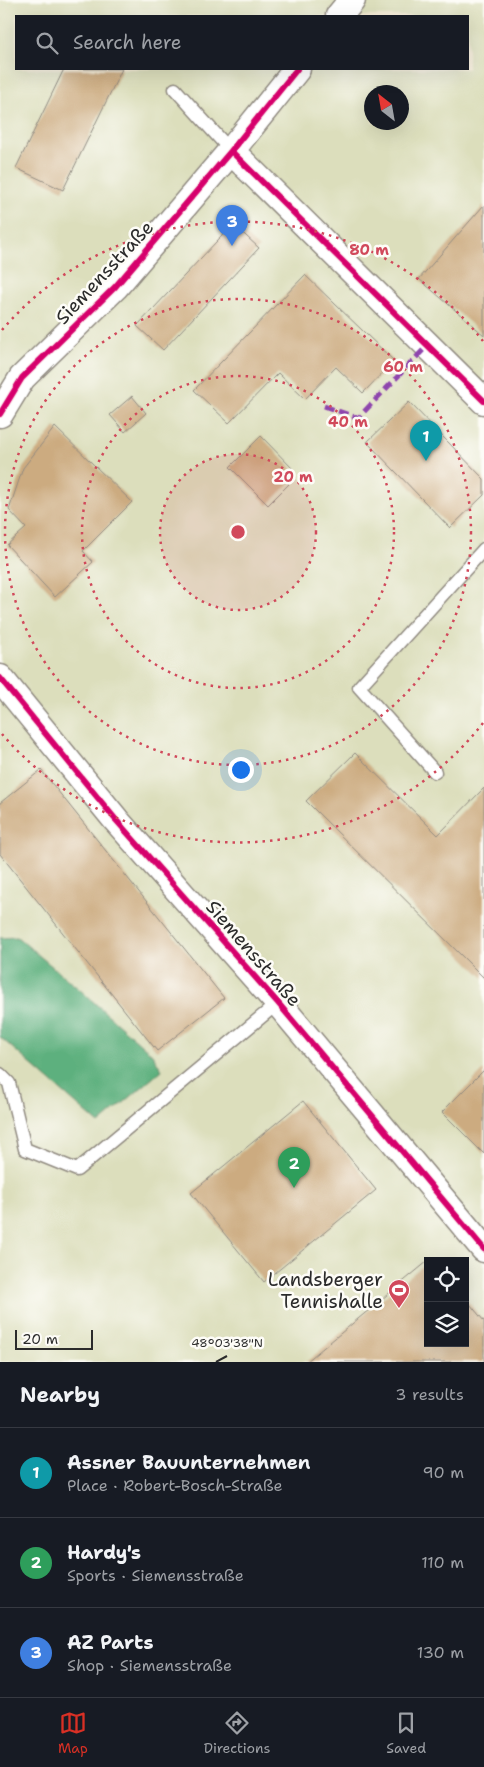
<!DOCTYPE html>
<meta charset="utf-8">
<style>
body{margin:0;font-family:"Shantell Sans",sans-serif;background:#20242c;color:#f1f3f6}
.controls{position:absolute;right:15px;bottom:15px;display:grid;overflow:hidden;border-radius:0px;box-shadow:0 5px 20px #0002}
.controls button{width:45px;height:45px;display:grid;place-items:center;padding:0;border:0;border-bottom:1px solid #363941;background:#171b24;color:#f1f3f6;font:25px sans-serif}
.compass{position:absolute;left:364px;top:85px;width:45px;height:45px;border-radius:50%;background:#171b24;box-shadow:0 5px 20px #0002;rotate:329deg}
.scale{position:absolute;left:15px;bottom:12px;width:78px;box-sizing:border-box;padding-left:5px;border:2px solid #2b2b2b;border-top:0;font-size:14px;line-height:18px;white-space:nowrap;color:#2b2b2b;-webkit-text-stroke:4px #fdfcf7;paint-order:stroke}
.you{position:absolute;left:240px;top:769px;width:18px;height:18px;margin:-12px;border:4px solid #fff;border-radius:50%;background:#1a73e8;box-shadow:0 0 0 8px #1a73e833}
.badge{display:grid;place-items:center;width:32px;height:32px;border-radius:50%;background:#d93025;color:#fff;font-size:16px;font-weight:700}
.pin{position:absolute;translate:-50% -41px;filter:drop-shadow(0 1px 2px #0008)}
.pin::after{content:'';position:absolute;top:26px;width:18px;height:15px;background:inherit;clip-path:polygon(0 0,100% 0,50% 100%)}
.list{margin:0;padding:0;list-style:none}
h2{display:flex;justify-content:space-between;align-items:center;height:65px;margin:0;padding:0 20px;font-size:21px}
h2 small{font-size:16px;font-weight:400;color:#9ea1a6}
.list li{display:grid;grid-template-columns:32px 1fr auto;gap:15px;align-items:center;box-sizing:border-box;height:90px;padding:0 20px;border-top:1px solid #363941}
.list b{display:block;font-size:19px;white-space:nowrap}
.list p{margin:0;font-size:16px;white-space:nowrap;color:#9ea1a6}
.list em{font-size:16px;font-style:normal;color:#9ea1a6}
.icon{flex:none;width:28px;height:28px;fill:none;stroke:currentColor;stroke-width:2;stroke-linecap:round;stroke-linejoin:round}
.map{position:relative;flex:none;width:484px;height:1362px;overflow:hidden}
.search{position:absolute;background:#171b24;box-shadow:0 5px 20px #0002;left:15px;right:15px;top:15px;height:55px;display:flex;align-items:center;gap:12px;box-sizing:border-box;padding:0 18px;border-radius:0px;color:#9ea1a6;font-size:19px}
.sheet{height:335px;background:#171b24}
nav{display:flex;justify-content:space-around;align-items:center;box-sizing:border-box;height:70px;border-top:1px solid #363941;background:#171b24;font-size:14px;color:#9ea1a6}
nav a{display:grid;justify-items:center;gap:2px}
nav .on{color:#d93025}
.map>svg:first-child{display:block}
.built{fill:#dcdebc;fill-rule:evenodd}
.forest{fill:#5db07e;stroke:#446e54}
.building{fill:#ccab80}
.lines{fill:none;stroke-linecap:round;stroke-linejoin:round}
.lane-casing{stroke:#908a80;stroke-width:15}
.street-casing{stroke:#908a80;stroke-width:29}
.lane{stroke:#fff;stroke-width:12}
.street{stroke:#fff;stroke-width:26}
.quiet{stroke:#8e44ad;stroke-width:5;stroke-dasharray:10 5;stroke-linecap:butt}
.cycleway-casing{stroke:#fdfcf7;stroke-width:9}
.cycleway{stroke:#d6006c;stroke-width:6}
.ticks{fill:none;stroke:#2b2b2b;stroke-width:2}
.ring{fill:none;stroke:#d1495b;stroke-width:2.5;stroke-dasharray:2.5 5}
.labels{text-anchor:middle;stroke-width:5;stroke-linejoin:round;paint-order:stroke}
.street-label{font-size:19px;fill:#2b2b2b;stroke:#fdfcf7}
.poi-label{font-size:19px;fill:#2b2b2b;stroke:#fdfcf7;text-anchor:end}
.ticks-label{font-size:12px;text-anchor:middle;fill:#2b2b2b;stroke:#fdfcf7;stroke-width:5;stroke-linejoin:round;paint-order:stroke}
.centre{fill:#d1495b;stroke:#fdfcf7;stroke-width:2.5}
.ring-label{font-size:15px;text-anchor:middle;font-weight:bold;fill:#d1495b;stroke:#fdfcf7;stroke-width:5;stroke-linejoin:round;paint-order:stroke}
</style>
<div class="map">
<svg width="484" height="1362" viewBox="0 0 484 1362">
<rect width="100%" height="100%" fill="#fdfcf7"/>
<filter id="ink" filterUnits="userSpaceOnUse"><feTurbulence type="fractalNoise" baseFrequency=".02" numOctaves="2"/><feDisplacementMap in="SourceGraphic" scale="10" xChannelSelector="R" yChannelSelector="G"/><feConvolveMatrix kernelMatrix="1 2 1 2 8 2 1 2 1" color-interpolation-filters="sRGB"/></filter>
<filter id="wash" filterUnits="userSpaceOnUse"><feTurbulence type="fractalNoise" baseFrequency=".0096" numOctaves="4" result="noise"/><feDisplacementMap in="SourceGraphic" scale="20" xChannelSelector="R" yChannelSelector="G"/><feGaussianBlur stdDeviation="1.12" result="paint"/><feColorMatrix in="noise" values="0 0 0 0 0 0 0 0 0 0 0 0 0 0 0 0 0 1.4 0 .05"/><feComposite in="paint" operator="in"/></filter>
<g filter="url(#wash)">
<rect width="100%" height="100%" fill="#f4ead4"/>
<path class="built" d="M0,0H484V1362H0ZM16,16H468V69H16ZM372,92H402V122H372ZM428,1261H465V1343H428Z"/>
<path class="forest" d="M17,937L79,989L152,1054L162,1070L99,1124L0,1037V938Z"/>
<g id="blocks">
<path class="building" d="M64,69H122L63,190L16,168Z
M484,205V335L419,279Z
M233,224L259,248L163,350L137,326Z
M305,275L394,361L363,393L336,367L305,399L278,373L229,423L194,390Z
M132,396L146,413L125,432L110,415Z
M409,402L484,479V495L450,528L367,442Z
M55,427L132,502L83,551L93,562L55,597L7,545L26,528L9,510L23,468Z
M261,436L292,468L283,478L289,484L268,505L230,467Z
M355,753L438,835L484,788V978L306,801Z
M41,770L224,998L157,1051L0,854V803Z
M484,1070V1154L442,1112Z
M303,1101L376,1190L264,1282L191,1193Z
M428,1261V1343H465V1298L484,1321V1362H306Z"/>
</g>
</g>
<g filter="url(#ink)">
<use href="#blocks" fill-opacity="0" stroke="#908a80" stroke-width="1"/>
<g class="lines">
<g class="lane-casing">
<path id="lane" d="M175,89L231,151
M435,772L359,687L484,549
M0,1074L9,1083L25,1149L77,1170L278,1003"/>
</g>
<g class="street-casing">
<path id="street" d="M339,16L352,0
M231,151L484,401
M0,414L22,378L115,287L231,151L297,69
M0,678L116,820L278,1003L484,1249"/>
</g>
<use href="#lane" class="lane"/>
<use href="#street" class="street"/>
<path class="quiet" d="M324,406L358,418L428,345"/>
<g class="cycleway-casing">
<path id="cycleway" d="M231,151L484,401
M0,414L22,378L115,287L231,151L297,69
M0,678L116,820L278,1003L484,1249"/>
</g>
<use href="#cycleway" class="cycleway"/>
</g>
</g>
<path class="ticks" d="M216,1362L227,1356"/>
<circle cx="238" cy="532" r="78" fill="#d1495b" fill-opacity=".12"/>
<g class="ring">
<circle cx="238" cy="532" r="78"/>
<circle cx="238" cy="532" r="156"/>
<circle cx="238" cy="532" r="233"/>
<path d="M483 723A311 311 0 0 1 2 734M2 330A311 311 0 0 1 483 341"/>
</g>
<defs>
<g id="stadium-pin" transform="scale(1.125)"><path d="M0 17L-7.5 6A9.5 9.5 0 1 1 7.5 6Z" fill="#d1495b" stroke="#fdfcf7"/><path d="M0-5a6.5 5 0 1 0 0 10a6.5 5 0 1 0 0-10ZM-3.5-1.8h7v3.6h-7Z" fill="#fff"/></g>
</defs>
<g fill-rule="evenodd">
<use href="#stadium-pin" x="399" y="1290"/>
</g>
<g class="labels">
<g class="street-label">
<text transform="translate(104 272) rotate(-47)" y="7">Siemensstraße</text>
<text transform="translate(254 953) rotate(49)" y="7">Siemensstraße</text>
</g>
<g class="poi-label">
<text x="383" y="1286">Landsberger<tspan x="383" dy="22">Tennishalle</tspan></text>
</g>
</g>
<g class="ticks-label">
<text x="227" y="1347">48°03'38"N</text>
</g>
<circle cx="238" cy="532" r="8" class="centre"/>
<g class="ring-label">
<text x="369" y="255">80 m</text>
<text x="403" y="372">60 m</text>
<text x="348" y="427">40 m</text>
<text x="293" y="482">20 m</text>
</g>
</svg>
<div class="controls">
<button><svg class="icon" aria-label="locate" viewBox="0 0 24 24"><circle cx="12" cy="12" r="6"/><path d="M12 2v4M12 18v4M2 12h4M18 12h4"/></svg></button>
<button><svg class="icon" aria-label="layers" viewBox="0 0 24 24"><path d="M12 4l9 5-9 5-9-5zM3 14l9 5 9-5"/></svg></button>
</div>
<svg class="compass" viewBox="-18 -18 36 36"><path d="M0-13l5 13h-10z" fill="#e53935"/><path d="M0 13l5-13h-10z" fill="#9ea1a6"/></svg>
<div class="scale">20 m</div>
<div class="you"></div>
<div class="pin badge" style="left:426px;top:461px;background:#0f9aa8">1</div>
<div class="pin badge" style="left:294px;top:1188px;background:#2e9e5b">2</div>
<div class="pin badge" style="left:232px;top:246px;background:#3f7fe0">3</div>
<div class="search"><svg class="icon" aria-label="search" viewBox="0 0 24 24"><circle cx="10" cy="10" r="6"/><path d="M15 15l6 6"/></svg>Search here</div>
</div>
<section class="sheet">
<h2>Nearby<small>3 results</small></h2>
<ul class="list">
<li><span class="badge" style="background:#0f9aa8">1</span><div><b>Assner Bauunternehmen</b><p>Place · Robert-Bosch-Straße</p></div><em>90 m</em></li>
<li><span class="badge" style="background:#2e9e5b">2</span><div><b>Hardy's</b><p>Sports · Siemensstraße</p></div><em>110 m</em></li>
<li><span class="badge" style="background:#3f7fe0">3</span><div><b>AZ Parts</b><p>Shop · Siemensstraße</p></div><em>130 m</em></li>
</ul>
</section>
<nav>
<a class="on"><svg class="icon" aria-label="map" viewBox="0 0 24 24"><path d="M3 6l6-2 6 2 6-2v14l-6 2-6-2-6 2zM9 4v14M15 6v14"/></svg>Map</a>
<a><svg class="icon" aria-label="directions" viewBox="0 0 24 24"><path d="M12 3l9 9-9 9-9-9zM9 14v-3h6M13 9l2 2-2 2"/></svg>Directions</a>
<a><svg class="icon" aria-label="saved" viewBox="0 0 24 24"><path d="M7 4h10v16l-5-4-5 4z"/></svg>Saved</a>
</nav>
